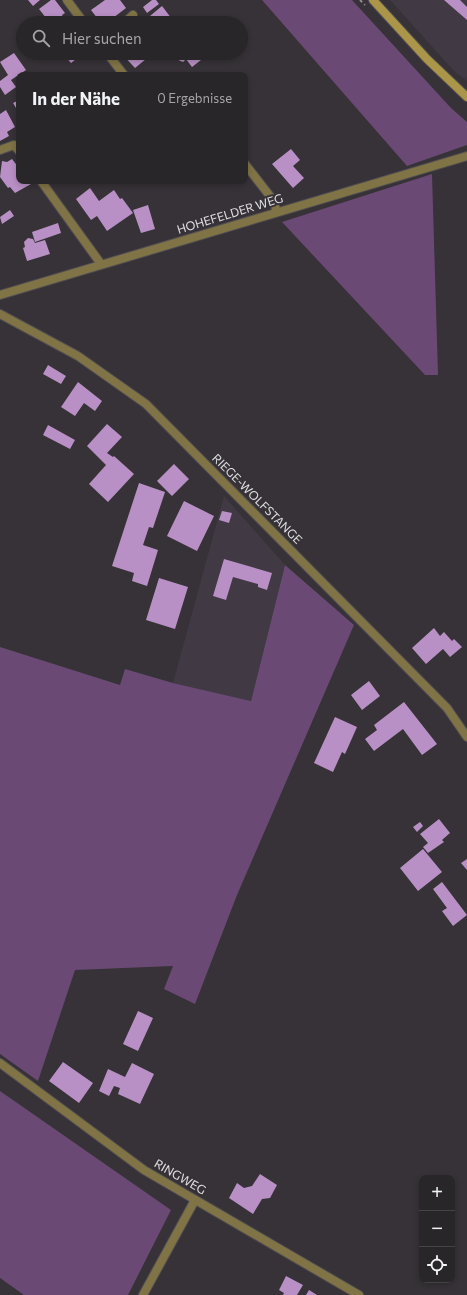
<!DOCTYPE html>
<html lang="de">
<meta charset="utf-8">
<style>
body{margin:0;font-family:Commissioner,sans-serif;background:#343235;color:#f1f3f6}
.controls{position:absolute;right:12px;bottom:12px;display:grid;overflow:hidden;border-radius:8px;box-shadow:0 2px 6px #0003}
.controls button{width:36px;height:36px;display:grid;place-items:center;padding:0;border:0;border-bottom:1px solid #444346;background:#282629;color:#f1f3f6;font:20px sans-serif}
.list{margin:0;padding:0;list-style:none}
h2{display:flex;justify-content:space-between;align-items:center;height:52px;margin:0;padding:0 16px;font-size:17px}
h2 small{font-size:13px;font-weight:400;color:#a5a5a8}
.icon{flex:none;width:22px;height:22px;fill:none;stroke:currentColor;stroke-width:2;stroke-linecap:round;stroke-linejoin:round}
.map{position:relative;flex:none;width:467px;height:1295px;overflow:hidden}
.search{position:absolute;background:#282629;box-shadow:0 2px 6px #0003;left:16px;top:16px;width:232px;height:44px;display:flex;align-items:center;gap:10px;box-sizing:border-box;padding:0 14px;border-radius:22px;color:#a5a5a8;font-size:15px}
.panel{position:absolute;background:#282629;box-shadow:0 2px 6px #0003;left:16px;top:72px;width:232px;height:112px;border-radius:8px}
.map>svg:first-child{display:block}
.built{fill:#413943}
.green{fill:#6a4974}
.building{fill:#b990c5}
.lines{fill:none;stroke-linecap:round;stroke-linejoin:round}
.street-casing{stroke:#514e52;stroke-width:10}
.secondary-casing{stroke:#514e52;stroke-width:10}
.path{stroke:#928f93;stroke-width:2;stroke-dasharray:3 3;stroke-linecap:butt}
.street{stroke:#807345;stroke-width:8}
.secondary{stroke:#ab9549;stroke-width:8}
.labels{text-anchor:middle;stroke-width:4;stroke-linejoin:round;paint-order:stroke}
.street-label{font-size:12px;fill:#e0dee1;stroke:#363237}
</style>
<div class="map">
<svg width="467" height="1295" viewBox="0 0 467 1295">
<rect width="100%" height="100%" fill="#363237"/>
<path class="built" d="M390,0H467V81L454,71Z
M224,496L285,565L251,701L173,683Z"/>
<path class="green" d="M262,0H352L451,108L467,122V145L407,166Z
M432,174L438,375H425L282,222Z
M285,565L354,625L237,895L195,1004L164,989L173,966L75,970L38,1081L0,1054V647L120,685L125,669L173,683L251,701Z
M0,1091L171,1210L128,1295H24L0,1278Z"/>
<path class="building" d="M28,0H40L33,6Z
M51,0H55L65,13L62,15L66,23H50L39,9Z
M105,0H120L126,8L113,18L101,23L91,10Z
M152,0H156L159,4L147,13L143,7Z
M444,0H460L467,7V20Z
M162,6L175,23H146L144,21Z
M14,53L26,70L11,80L16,87L5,95L0,87V81L8,75L0,62Z
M68,53H84L71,63L65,56Z
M121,53H141L146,59L135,68Z
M172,53H196L201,60L192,67L186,59L183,62L176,59Z
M19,100V113L13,103Z
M6,110L15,127L7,132L9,136L0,141V114Z
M291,149L300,160L293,166L304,178L293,188L272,164Z
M12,159L19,168V181H28L31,184L15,193L10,187L8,188L0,177L2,161L7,162Z
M90,188L99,201L114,190L120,199L122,198L133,213L107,231L97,216L91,220L76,199Z
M148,205L155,229L141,233L133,210Z
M10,210L14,216L2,224L0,217Z
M58,223L61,233L35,242L32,232Z
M28,238L33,239L35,243L45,240L50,254L27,261L23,248L25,247L24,242Z
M48,365L66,376L61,384L43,374Z
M78,382L102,401L95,411L84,403L75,416L61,407Z
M107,424L122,437L107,453L113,457L114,456L134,474L108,502L89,484L106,465L87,446Z
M48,425L75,440L70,449L43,435Z
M174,464L189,479L172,496L157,481Z
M139,483L165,492L153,528L149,527L143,545L158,550L147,586L132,581L134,573L112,566Z
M184,501L214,516L197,551L167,536Z
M222,511L232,513L229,523L219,520Z
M224,559L272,573L267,590L258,587V584L233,577L226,600L213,596Z
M159,578L188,587L175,629L146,620Z
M434,628L440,636L444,632L452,641L454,639L462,647L450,657L443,649L426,664L412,648Z
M369,681L380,696L362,710L351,695Z
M404,702L437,744L422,755L403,729L374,751L365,739L377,730L374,725Z
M335,717L357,727L345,754L342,752L333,772L314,763Z
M439,819L450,833L442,840L444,842L428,853L423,847L428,843L420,834Z
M420,822L423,826L417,832L413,827Z
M423,849L442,872L418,891L400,868Z
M467,859V870L461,863Z
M442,882L467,915L453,926L442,911L447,908L433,889Z
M138,1011L153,1018L138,1051L123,1044Z
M63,1062L93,1083L79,1103L49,1081Z
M132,1063L154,1074L140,1104L118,1094L120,1088L114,1086L109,1096L99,1091L108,1069L125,1077Z
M260,1174L277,1185L270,1198L262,1199L253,1214L229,1198L237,1183L244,1188L252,1186Z
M286,1276L303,1285L297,1295H283L284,1293L279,1290Z
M309,1290L317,1295H306Z"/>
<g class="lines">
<g class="street-casing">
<path id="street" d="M67,0L84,23
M124,23L133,15
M107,53L124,75
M0,150L14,145L19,151
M245,164L273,200L277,212
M41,181L101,264
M0,295L467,156
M0,314L78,356L146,404L447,708L467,737
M0,1063L144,1170L359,1295
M143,1295L195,1200"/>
</g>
<g class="secondary-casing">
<path id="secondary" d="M373,0L427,59L467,97"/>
</g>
<path class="path" d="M360,0L365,5"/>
<use href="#street" class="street"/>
<use href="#secondary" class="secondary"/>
</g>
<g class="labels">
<g class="street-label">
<text transform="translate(230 214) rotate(-17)" y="4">HOHEFELDER WEG</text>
<text transform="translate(257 499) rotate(45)" y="4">RIEGE-WOLFSTANGE</text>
<text transform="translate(180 1177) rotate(30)" y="4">RINGWEG</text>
</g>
</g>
</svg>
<div class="controls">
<button>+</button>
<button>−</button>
<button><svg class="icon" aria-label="locate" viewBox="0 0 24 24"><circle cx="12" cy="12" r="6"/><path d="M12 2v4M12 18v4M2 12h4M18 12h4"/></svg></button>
</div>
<div class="search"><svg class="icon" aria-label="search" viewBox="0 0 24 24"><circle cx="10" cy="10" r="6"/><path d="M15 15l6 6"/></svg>Hier suchen</div>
<section class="panel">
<h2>In der Nähe<small>0 Ergebnisse</small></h2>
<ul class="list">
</ul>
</section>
</div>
